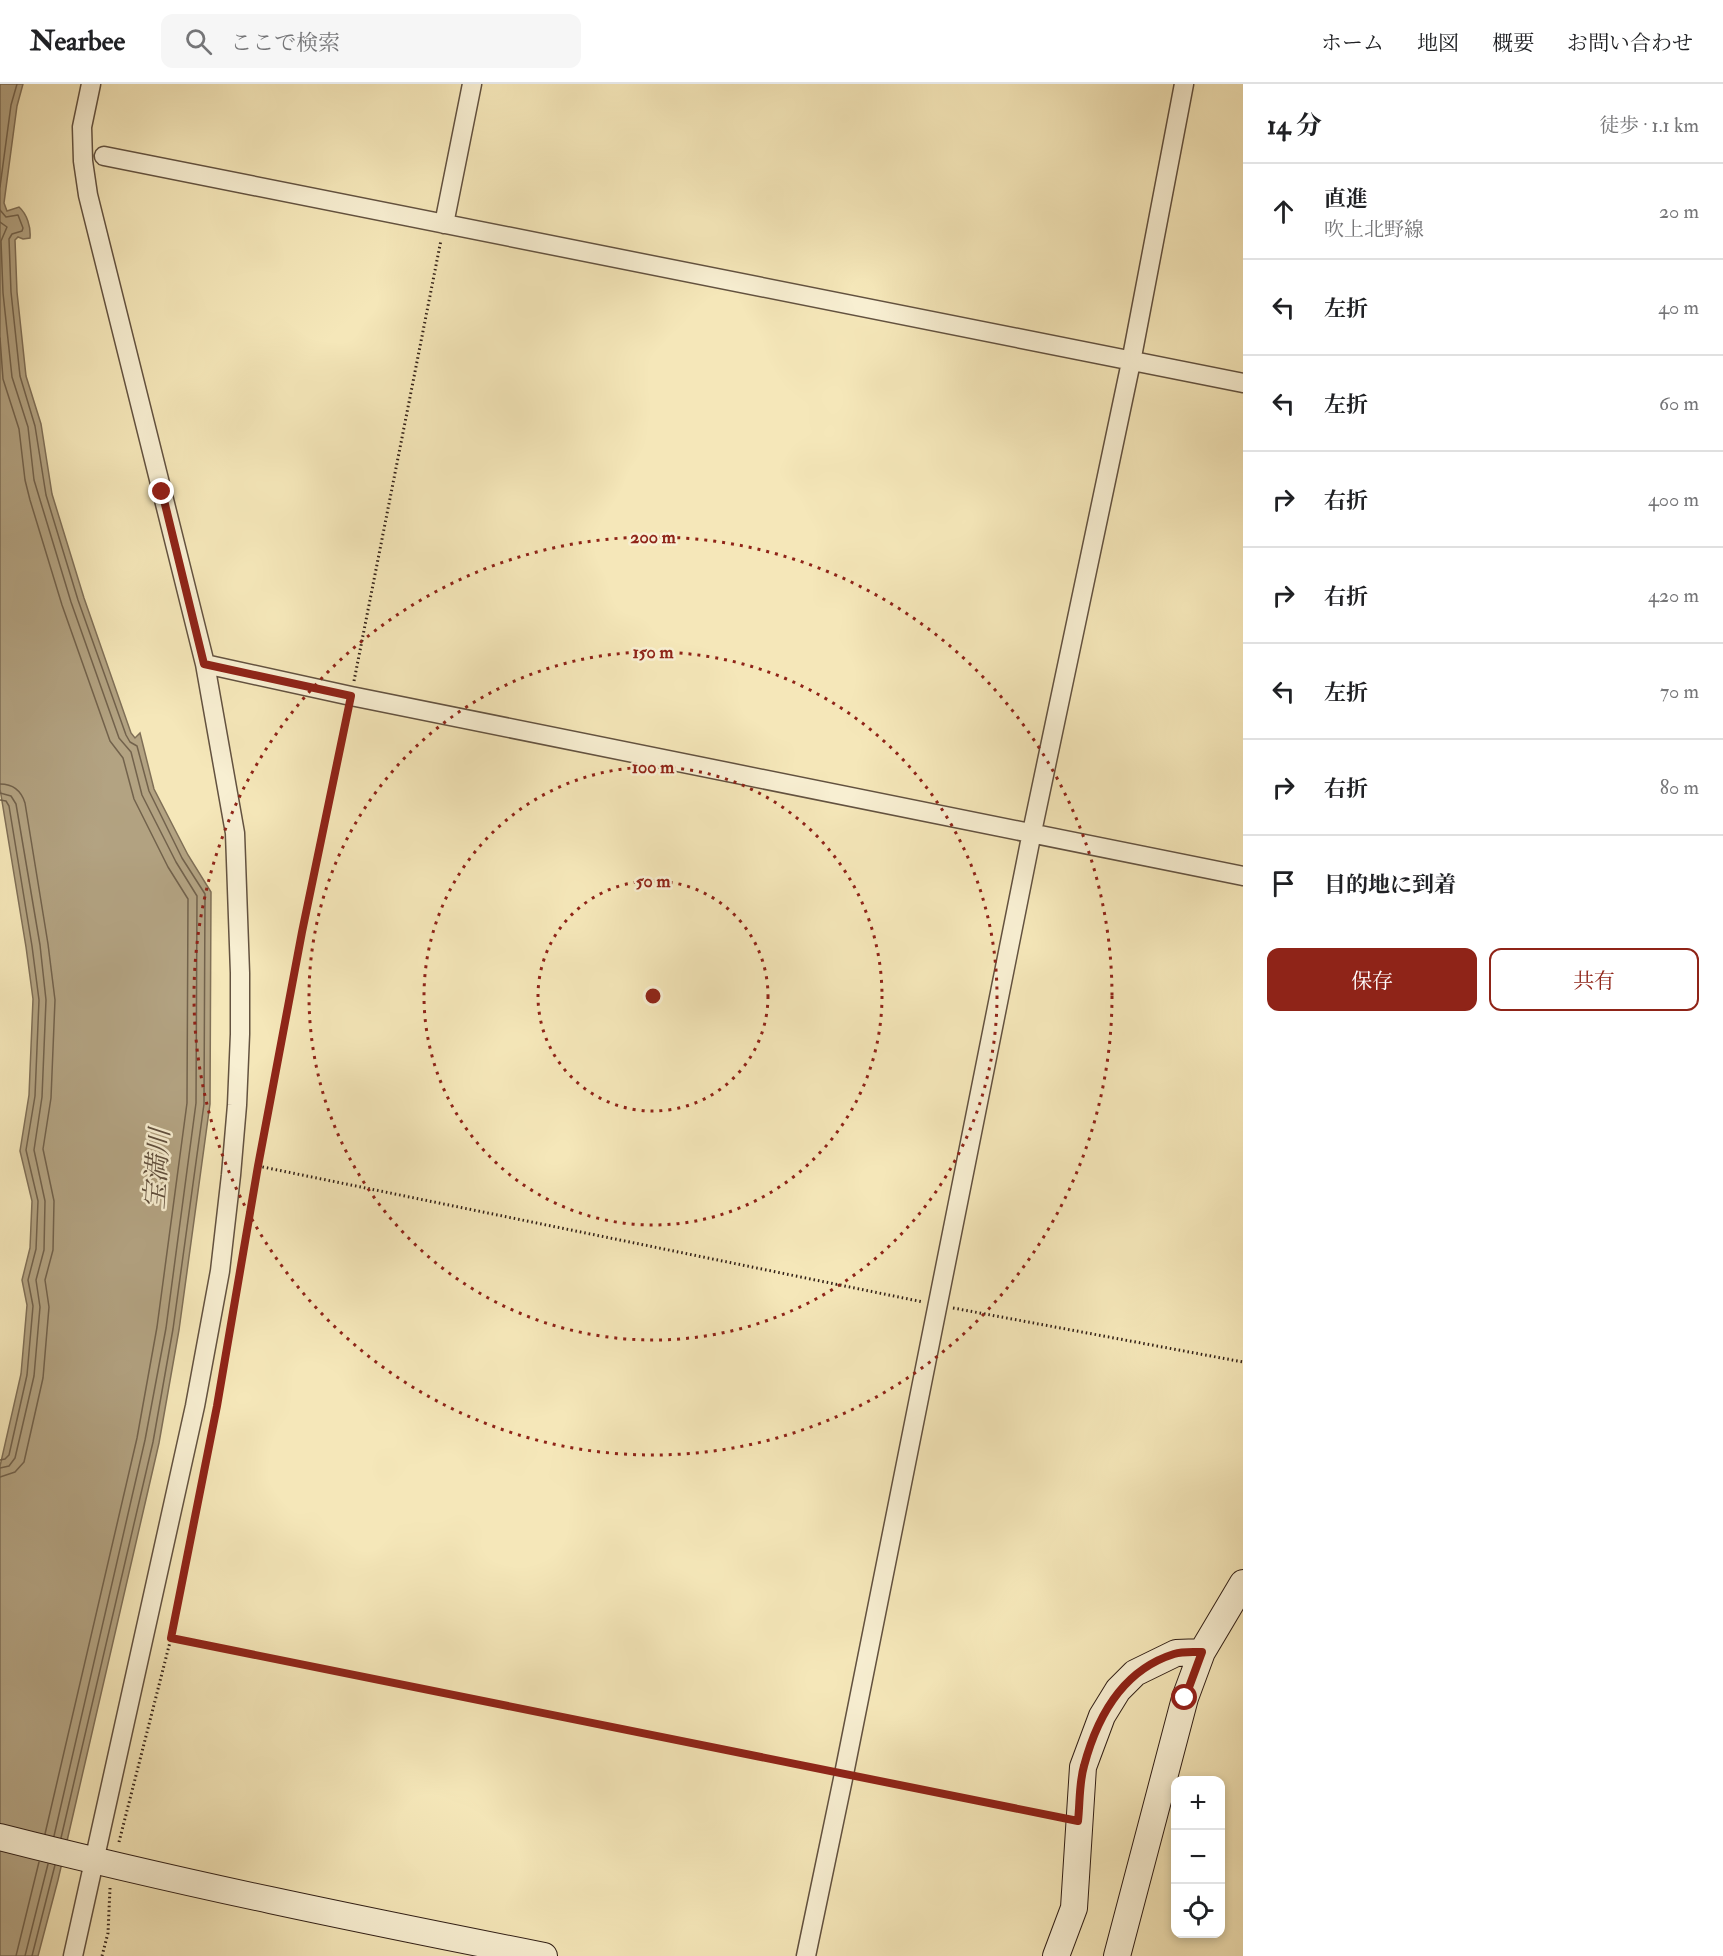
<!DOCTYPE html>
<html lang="ja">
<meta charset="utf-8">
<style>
body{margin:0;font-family:"IM FELL Double Pica","Noto Serif JP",serif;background:#f6f6f6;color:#202124}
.controls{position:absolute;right:18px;bottom:18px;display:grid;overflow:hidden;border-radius:12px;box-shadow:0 3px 9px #0003}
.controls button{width:54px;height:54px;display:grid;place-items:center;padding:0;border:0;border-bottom:2px solid #e0e0e0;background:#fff;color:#202124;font:30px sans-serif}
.stop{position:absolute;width:18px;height:18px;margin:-14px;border:4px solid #8f2418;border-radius:50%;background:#fff}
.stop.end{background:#8f2418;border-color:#fff;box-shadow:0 2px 6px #0008}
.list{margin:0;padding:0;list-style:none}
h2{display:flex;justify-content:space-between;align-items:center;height:78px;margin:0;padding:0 24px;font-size:26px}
h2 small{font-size:20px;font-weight:400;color:#757577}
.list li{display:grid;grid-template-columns:39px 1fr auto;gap:18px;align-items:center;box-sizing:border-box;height:96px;padding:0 24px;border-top:2px solid #e0e0e0}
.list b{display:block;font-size:22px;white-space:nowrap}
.list p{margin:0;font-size:20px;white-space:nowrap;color:#757577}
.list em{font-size:20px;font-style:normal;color:#757577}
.actions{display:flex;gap:12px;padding:18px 24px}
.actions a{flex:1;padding:14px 0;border:2px solid #8f2418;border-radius:12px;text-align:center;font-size:21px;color:#8f2418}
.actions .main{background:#8f2418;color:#fff}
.icon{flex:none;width:33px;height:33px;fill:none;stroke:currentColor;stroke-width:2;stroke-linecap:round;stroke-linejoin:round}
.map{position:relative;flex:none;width:1243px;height:1872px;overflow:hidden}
header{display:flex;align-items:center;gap:36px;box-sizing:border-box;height:84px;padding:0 30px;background:#fff;border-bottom:2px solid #e0e0e0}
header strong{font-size:28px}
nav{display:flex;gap:33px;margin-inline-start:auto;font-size:21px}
.search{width:420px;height:54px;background:#f6f6f6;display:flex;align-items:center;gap:15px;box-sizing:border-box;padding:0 21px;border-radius:12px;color:#757577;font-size:22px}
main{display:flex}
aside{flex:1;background:#fff}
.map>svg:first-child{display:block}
.water{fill:#b3a382;stroke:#7f6f57;stroke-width:1.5}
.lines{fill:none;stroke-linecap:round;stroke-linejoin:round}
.shore{stroke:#72624c;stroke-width:1.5}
.street-casing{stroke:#635240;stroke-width:21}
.secondary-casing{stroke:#322017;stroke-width:28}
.path{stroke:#322017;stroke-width:3;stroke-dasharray:1.5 3;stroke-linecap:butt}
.street{stroke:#f8efd2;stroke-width:18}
.secondary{stroke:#f8efd2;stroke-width:26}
.route{stroke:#8f2418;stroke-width:8}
.ring{fill:none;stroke:#8f2418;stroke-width:3;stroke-dasharray:3 6}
.labels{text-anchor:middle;stroke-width:5;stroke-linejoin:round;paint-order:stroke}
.water-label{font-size:27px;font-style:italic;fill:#5f4e3c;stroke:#f8efd2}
.centre{fill:#8f2418;stroke:#f8efd2;stroke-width:3}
.ring-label{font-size:18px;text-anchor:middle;font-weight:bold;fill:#8f2418;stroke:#f8efd2;stroke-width:5;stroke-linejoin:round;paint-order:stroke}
</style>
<header>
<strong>Nearbee</strong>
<div class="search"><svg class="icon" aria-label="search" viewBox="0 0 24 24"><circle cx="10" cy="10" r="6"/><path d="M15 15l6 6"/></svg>ここで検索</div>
<nav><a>ホーム</a><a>地図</a><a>概要</a><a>お問い合わせ</a></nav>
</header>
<main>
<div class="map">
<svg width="1243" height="1872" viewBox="0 0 1243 1872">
<rect width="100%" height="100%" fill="#f5e7b9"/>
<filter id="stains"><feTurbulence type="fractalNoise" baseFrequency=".00333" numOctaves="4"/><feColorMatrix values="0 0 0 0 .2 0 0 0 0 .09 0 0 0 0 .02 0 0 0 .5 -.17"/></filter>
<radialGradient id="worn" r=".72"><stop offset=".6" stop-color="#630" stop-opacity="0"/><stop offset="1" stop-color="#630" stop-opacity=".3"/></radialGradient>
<path class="water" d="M0,0H23L17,22L4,119L7,127L19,123C27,130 31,143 30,154L23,155L18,153L15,156L17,208L26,292L41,340L52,410L84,514L131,649L135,654L140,649L154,705L188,771L211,808L210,1020L179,1246L159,1359L58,1796L38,1872H0V1382L21,1290L27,1221L22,1196L30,1164L32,1117L20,1067L29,1011L33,915L26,863L0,705Z"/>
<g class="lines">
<path class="shore" d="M0,103L11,21L17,0
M0,126L6,133L18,131L23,144L22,147L12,150L9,155L11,208L20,292L35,342L46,411L78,516L126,651L130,658L137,662L149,707L182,774L205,810L204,1020L173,1245L153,1358L61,1754
M0,138L7,143L1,157L3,209L12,293L28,343L34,396L71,518L119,654L131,668L142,711L176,778L197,812L196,1019L166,1244L145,1356L54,1752
M0,254L3,295L19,345L25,396L30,416L62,521L110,657L123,674L134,715L168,783L188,815L187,1019L157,1243L137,1354L45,1750
M0,700C13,700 21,706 25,719L48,860L55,916L51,1014L43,1065L54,1117L53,1166L45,1196L49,1223L43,1294L24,1378L15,1388L0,1393
M0,709L11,712L16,720L40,861L46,916L42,1013L34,1066L45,1117L44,1166L36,1196L40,1223L34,1292L15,1374L9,1382L0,1384
M0,716L6,717L9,722L32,862L39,916L35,1012L26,1066L38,1117L36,1165L28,1196L33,1222L27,1291L9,1371L5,1375L0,1376
M16,1872L39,1778
M25,1872L48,1780
M32,1872L55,1781"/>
<g class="street-casing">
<path id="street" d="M104,72L1243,299
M444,140L472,0
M205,580L351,612L1243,792
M73,1872L195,1322L220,1187L231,1091L237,1021L240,950V889L235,749L205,580L88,111L83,77L82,43L91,0
M806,1872L844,1690L1032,748L1131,278L1184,0"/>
</g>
<g class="secondary-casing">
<path id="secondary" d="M0,1753C180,1799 362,1836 544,1872
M1056,1872L1074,1824L1083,1683L1102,1632L1118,1606L1135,1589L1176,1569L1202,1568
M1117,1872L1185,1614L1202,1568L1243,1499"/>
</g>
<path class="path" d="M354,597L441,156
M258,1082L923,1218
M953,1224L1243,1278
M172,1554L830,1687
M860,1693L1059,1733
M119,1758L171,1554L217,1322L258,1082L302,848L347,627
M102,1872L108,1849L110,1804"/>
<use href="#street" class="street"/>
<use href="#secondary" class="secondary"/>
</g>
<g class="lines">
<path class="route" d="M162,408L204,580L351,612L302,848L258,1082L217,1322L171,1554L1078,1737C1080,1719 1079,1699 1084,1682C1097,1633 1123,1586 1174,1570C1183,1567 1193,1568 1202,1568L1185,1614"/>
</g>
<g class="ring">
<circle cx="653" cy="912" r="115"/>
<circle cx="653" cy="912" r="229"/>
<circle cx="653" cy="912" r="344"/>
<circle cx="653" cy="912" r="459"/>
</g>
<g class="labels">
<g class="water-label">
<text transform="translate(157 1085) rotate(-86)" y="9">宝満川</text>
</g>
</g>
<circle cx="653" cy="912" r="9" class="centre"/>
<g class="ring-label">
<text x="653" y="459">200 m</text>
<text x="653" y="574">150 m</text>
<text x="653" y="689">100 m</text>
<text x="653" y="803">50 m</text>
</g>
<rect width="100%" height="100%" filter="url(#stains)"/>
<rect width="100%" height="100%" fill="url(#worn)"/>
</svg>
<div class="controls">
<button>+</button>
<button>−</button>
<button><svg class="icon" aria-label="locate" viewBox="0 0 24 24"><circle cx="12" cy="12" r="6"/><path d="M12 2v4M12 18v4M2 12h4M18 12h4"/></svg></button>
</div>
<div class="stop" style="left:1185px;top:1614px"></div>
<div class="stop end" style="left:162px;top:408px"></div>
</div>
<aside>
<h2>14 分<small>徒歩 · 1.1 km</small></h2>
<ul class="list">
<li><svg class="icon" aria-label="ahead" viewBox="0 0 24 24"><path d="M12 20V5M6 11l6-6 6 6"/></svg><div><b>直進</b><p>吹上北野線</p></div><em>20 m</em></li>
<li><svg class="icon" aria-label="left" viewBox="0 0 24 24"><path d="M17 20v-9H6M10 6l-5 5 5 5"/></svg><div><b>左折</b></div><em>40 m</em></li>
<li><svg class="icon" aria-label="left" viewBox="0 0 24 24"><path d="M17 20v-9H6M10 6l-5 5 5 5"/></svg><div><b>左折</b></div><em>60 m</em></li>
<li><svg class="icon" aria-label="right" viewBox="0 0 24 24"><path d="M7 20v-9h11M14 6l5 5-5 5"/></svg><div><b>右折</b></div><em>400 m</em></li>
<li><svg class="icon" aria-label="right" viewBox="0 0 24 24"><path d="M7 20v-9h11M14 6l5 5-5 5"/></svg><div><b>右折</b></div><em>420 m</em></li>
<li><svg class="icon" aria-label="left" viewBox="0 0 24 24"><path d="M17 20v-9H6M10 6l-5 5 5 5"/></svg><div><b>左折</b></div><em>70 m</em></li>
<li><svg class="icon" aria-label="right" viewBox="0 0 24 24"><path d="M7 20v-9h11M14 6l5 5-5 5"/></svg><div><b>右折</b></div><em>80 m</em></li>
<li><svg class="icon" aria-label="arrive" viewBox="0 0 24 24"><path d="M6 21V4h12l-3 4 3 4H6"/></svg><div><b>目的地に到着</b></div></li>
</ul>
<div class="actions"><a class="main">保存</a><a>共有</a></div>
</aside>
</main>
